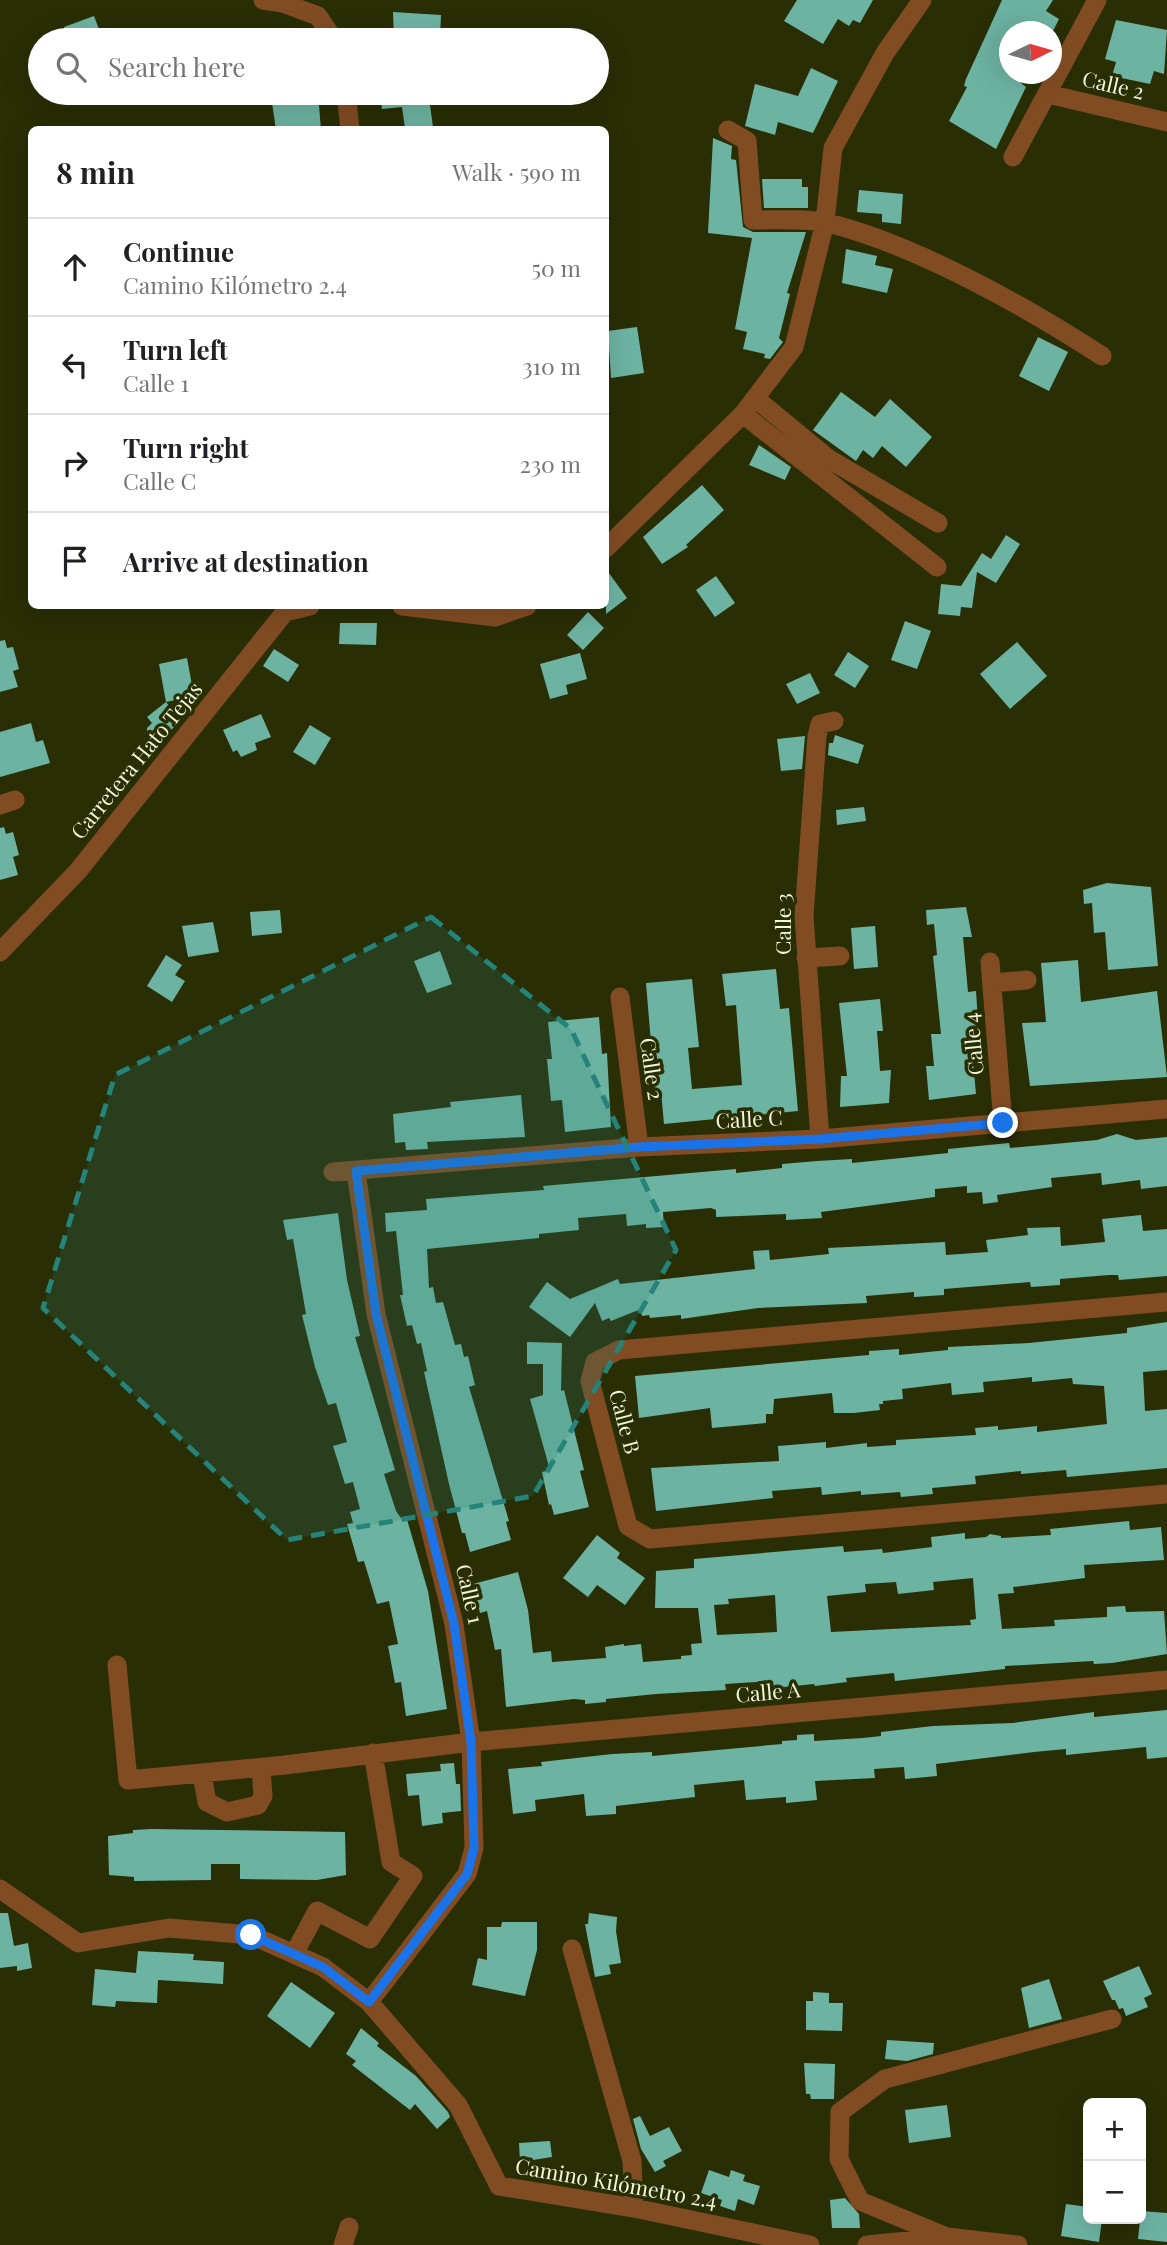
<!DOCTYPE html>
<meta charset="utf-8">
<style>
body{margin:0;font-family:"Playfair Display",serif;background:#f6f6f6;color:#202124}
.controls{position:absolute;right:21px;bottom:21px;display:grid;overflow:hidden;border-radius:10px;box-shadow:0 7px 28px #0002}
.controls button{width:63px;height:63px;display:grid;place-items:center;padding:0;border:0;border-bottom:2px solid #e0e0e0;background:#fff;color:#202124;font:35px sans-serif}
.compass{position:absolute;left:999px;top:21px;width:63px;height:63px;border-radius:50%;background:#fff;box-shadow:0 7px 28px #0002;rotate:85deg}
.stop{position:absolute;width:21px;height:21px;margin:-16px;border:5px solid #1a73e8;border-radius:50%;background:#fff}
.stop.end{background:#1a73e8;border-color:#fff;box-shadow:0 2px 7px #0008}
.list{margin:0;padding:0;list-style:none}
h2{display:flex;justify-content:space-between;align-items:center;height:91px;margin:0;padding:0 28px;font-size:30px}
h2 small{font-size:23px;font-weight:400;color:#757577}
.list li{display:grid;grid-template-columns:46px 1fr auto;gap:21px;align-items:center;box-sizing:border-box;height:98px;padding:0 28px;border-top:2px solid #e0e0e0}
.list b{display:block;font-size:26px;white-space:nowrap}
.list p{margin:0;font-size:23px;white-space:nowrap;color:#757577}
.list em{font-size:23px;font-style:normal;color:#757577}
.icon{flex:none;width:38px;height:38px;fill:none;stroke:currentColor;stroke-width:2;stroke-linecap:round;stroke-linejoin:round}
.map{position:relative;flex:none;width:1167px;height:2245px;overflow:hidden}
.search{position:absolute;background:#fff;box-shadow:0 7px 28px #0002;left:28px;top:28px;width:581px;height:77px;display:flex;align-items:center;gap:18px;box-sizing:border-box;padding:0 24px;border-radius:38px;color:#757577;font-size:26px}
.panel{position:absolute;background:#fff;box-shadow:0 7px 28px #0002;left:28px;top:126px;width:581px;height:483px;border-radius:10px}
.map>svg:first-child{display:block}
.building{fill:#6db3a2;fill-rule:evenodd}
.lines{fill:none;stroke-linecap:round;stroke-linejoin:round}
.minor{stroke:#814c22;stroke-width:19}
.route{stroke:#1a73e8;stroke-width:9}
.marked{fill:#268379;fill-opacity:0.2;stroke:#268379;stroke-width:5;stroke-dasharray:14 9;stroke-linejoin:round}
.labels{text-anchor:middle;stroke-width:7;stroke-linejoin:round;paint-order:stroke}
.street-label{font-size:21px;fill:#f1f7db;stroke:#292e05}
</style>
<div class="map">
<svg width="1167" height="2245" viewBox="0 0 1167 2245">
<rect width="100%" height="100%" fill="#292e05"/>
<path class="building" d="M797,0H873L860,23L853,20L849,26L838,19L823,44L784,21Z
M1002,0H1053L1046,11L1059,19L1052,33L1039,26L1037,32H1010V74L1026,87L996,149L949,121L967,87L964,86L966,79Z
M393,12L441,15L440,38L394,40Z
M94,16L103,40H69L64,27Z
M1116,20L1167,30L1164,74L1154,71L1150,84L1112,76L1116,62L1105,59Z
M811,68L838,81L813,133L778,122L775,135L745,126L755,84L798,96Z
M280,93H318L321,130H276L272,103L281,102Z
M380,93H439L440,104L430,105L433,127L405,128L402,107L382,109Z
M713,138L732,146L731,159L736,160L743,227L753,232H806L787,293L790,294L779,338L783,342L770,359L764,358L765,354L743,349L747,332L735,329L752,238L708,233Z
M762,179H802V187H808V208H764Z
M859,190L903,194L901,224L882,222V214L857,212Z
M846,249L877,256L875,265L893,269L887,293L842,283Z
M637,327L644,373L611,378L608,331Z
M1038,337L1068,352L1049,391L1019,376Z
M841,392L875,417L890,399L932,437L906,467L882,446L873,458L863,450L856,461L813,430Z
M759,445L791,467L785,480L749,465Z
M702,485L724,510L686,545L688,547L662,564L643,537Z
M1006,535L1020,544L996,583L977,572L972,608L961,607L960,616L938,614L941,584L961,586L982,553L991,559Z
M606,569L627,598L606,614Z
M716,576L735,603L715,617L696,590Z
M588,612L604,628L583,650L567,635Z
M905,621L931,631L917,669L891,660Z
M340,623H377L376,645L339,644Z
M5,640L7,648L13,647L19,669L13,671L18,687L0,692V641Z
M1017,642L1047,676L1010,709L980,674Z
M274,649L299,665L288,682L263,666Z
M848,652L869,666L855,688L834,675Z
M580,653L587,679L566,685L568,694L550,699L540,664Z
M187,658L194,696L166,702L182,721L148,748L147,728L152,723L147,717L166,702L159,664Z
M810,673L820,693L797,704L786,684Z
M261,714L271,737L255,743L257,750L241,757L237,750L233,752L223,730Z
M31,723L36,742L43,740L50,763L0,777V732Z
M310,725L331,738L315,765L293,752Z
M835,735L864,745L858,764L828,755L829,743H833Z
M805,736L802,769L781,771L777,739Z
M864,807L866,821L837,825L836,810Z
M4,827L6,834L13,832L19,855L13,857L18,875L0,880V828Z
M1107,883L1151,887L1158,966L1108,970L1105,932L1094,933L1092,903L1084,904L1083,890Z
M966,907L972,937H963L968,992L976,991L978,1021L979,1048H975L976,1061H973L976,1094L929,1100L926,1066H934L931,1034H941L933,956L937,955L934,924L927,925L926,910Z
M280,910L282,933L252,936L250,912Z
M213,922L219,952L188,957L182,926Z
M875,926L878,967L854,969L851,928Z
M440,951L452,984L427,993L414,961Z
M166,955L182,965L175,975L185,981L172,1002L147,986Z
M1078,960L1081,1002L1157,991L1167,1077L1030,1086L1022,1023L1046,1022L1041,963Z
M776,969L780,1009L789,1008L798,1111L664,1124L661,1091H655L646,983L692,979L699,1047L688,1048L692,1089L742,1085L736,1005L726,1006L722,974Z
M880,999L883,1031H877L880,1071L891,1070L889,1103L840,1107L841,1076H847L839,1003Z
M599,1017L602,1054L607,1053L611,1127L565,1132L562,1100L551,1101L547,1059H552L548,1022Z
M521,1095L525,1137L427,1142L428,1149L406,1150L405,1142L395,1143L393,1114L451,1107L450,1102Z
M1117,1134L1136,1140L1167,1137V1186L1141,1189L1140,1180L1102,1185L1101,1173L1051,1178L1052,1187L997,1195L998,1202L983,1204L982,1192L967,1193V1186L935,1189V1197L821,1212L822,1218L786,1220V1214L716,1217V1210L711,1208L663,1212L664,1227L646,1228V1224L627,1226L626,1214L578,1218L579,1230L539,1234V1238L427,1249L429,1288L433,1287L436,1303L443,1302L455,1345L461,1344L464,1357L468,1356L475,1385L469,1387L509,1521L506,1522L511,1540L470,1552L465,1533H462L449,1484L424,1372L427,1371L421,1343L417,1344L412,1325L407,1326L400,1295H403L396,1231L386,1232L385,1213L427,1210L426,1199L544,1190L543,1186L736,1169V1173L782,1168V1164L817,1161L852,1159V1163L901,1158L948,1153V1149L1009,1143L1010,1148L1097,1140Z
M338,1213L347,1280L360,1336L355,1337L395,1470L384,1474L396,1511L401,1518L406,1516L428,1591L447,1709L406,1716L401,1682L395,1683L388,1646L398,1644L389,1601L377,1604L364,1561L358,1562L347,1524L353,1523L350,1512L360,1509L353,1482L345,1484L333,1446L347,1442L336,1403L328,1405L315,1367L302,1315L306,1314L293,1239L287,1240L283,1220Z
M1141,1215L1143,1231L1167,1229V1276L1119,1280L1118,1275H1109L1060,1279V1285L1031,1287L1030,1282L944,1289V1295L914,1297V1292L866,1296L867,1303L758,1308L681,1319V1315L650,1318L649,1315L642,1316L641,1309L611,1321L609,1318L602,1321L595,1303L570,1337L529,1307L547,1282L570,1299L618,1279L620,1284L755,1269L753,1251L769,1250L770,1260L829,1254L828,1248L945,1242L946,1255L988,1252L986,1240L1028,1235L1027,1228L1060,1227L1061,1246L1105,1242L1102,1219Z
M1167,1322V1370L1143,1372L1145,1411L1167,1409V1468L1067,1477L1066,1470L1021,1474V1471L975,1476L976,1484L932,1488L933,1494L901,1497L900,1492L861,1495V1491L822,1495L821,1487L772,1491L773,1498L656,1511L651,1468L779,1461L778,1446L826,1442V1448L867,1443V1447L896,1445V1440L976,1435L975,1428L998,1426V1430L1037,1426V1432L1107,1424L1104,1386L1073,1384L1072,1378L1032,1382V1377L983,1382L984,1392L952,1395L951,1383L902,1389L903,1399L883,1401V1404H879L880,1410L854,1413H834L832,1393L774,1399L773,1414H766V1423L712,1428L710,1408L639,1418L635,1376L869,1355V1351L899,1349V1355L948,1350V1347L1029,1343L1127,1333V1328Z
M527,1342L562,1343L561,1391L564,1390L584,1470L580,1471L589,1507L554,1515L551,1504L549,1505L542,1472L550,1470L530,1399L543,1395V1364H527Z
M1129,1521L1130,1530L1161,1527L1164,1560L1084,1565L1085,1578L1013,1587L1014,1593L998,1594L1002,1629L1055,1626L1054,1620L1107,1617V1607L1125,1606L1126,1612L1164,1611L1167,1654L1112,1663L1094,1664L1093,1661L1005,1666V1669L895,1681L894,1673L846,1678L847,1682L815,1686L814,1684L774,1688L773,1681L725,1684L726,1690L656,1694L606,1699V1702L585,1704V1700L574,1699L506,1707L501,1649L495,1650L487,1611L480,1613L473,1584L518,1572L528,1610L533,1653L551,1651L552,1662L606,1658L605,1647L624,1644V1646L641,1644L643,1662L681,1659V1656L692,1655L691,1644L702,1643L698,1608H655L656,1571L694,1568V1559L843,1546L844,1552L882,1549L883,1553L932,1547L931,1537L965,1533V1539L986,1537L990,1534L1001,1536V1538L1051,1535L1050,1529ZM973,1578L976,1619L970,1620L971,1625L831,1632L827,1596L866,1592L865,1584L896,1582L898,1594L934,1590L933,1582ZM775,1595L777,1632L717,1635L714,1605L729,1604L728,1599Z
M597,1535L620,1553L617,1558L645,1578L625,1605L597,1585L588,1597L563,1578Z
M1167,1710V1757L1147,1759L1146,1747L1066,1755V1749L1034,1752L936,1764L937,1776L905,1779L904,1767L874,1769L875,1778L815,1781L817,1800L786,1803V1797L746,1800L744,1780L694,1785L695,1797L616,1806V1814L586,1816L584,1794L535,1800L536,1811L513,1814L508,1769L542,1766L541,1762L612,1754L652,1752V1756L782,1744V1741L797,1740V1735L814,1734V1741L863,1738L881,1736V1732L933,1726L1013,1723L1094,1712V1717Z
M454,1763L456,1784H460L461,1811L442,1813L443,1823L422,1826L419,1795L408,1796L406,1774L441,1771L440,1764Z
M151,1829L345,1832L346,1875L317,1880L240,1879V1864H211V1880L134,1881V1877L109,1875L108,1836L133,1833V1830Z
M0,1913H8L14,1946L28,1943L32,1968L17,1971V1966L0,1968Z
M589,1913L617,1917L616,1931L621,1963L609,1965L611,1974L595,1977L585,1924H588Z
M502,1922H537V1950L525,1996L472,1985L478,1958L487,1960V1927H501Z
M138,1951L194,1954L193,1960L224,1962L223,1984L158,1980L157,2003L116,2001L115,2007L92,2005L95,1969L136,1973Z
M1139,1966L1152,1994L1144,1998L1148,2007L1126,2016L1123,2008L1119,2009L1115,2000H1112L1103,1981Z
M1049,1979L1062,2019L1029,2028L1021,1988Z
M291,1982L335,2013L310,2048L267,2016Z
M813,1992L829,1993V2003H843L842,2031L806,2030V2001H813Z
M361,2028L379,2043L377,2046L416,2076L448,2112L450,2117L437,2129L415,2104L410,2110L352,2065L356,2061L346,2054Z
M887,2040L934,2043L933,2054L907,2061L885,2059Z
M804,2063L835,2064L834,2099H811L810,2094H806Z
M947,2105L951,2137L909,2143L905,2110Z
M640,2116L650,2136L669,2127L682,2151L663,2161L666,2166L655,2172L641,2149L633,2119Z
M550,2141L552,2157L520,2162L519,2143Z
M709,2170L729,2177L731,2170L745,2175L743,2181L760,2186L754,2205L738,2199L735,2211L720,2206L722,2200L701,2193Z
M845,2198L859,2214L860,2228H832L830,2200Z
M1066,2204L1088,2207V2219H1102L1099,2242L1061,2236Z
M1141,2211L1167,2213V2242L1138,2239Z"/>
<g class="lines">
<path class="minor" d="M263,0L283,3L318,16L334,40
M346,93L350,130
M1048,94L1167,122
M728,130L747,141L753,220C777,220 805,218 828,223C916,245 1025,306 1102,356
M1013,157L1097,0
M755,398L829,459L938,523
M743,414L937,567
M606,548L743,414L794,347L825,222L833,148L885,53L922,0
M402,606L495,617L527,606
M0,805L15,800
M0,952L78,871L285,612L310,606
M806,958L840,956
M990,962L1003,1123
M992,983L1027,980
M620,997L639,1147
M820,1139L804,916L817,736L820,724L834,721
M356,1171L376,1314L454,1624L471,1742L474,1848L467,1874L369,2002
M333,1172L639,1147L820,1139L1167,1109
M1167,1302L619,1350L595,1362L590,1381L628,1526L650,1539L1167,1494
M117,1665L128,1780L285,1765L471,1742L1167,1680
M202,1775L207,1802L227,1812L258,1805L263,1796L261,1768
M0,1889L78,1943L169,1928L251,1935L323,1967L369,2002L458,2105L499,2186L634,2208L810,2245
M572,1949L632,2161L634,2208
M294,1954L317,1911L370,1939L413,1876L391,1862L373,1753
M947,2237L860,2201L839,2159L840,2112L885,2079L1112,2019
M343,2245L349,2227
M867,2245L947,2237L1018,2245"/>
</g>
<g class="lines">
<path class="route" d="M251,1935L323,1967L369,2002L467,1874L474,1848L471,1742L454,1624L376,1314L356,1171L639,1147L820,1139L1003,1123"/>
</g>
<path class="marked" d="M431,917L571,1029L676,1250L533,1496L287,1540L43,1308L115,1075Z"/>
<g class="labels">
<g class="street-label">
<text transform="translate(1113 86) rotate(13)" y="7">Calle 2</text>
<text transform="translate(137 761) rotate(-51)" y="7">Carretera Hato Tejas</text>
<text transform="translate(784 924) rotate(-90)" y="7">Calle 3</text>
<text transform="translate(974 1044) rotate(-95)" y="7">Calle 4</text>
<text transform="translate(651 1069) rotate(82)" y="7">Calle 2</text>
<text transform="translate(749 1120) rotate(-3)" y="7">Calle C</text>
<text transform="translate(624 1422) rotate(75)" y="7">Calle B</text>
<text transform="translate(469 1594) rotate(77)" y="7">Calle 1</text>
<text transform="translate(768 1693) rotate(-5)" y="7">Calle A</text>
<text transform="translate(616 2184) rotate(10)" y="7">Camino Kilómetro 2.4</text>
</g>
</g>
</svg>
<div class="controls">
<button>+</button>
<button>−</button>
</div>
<svg class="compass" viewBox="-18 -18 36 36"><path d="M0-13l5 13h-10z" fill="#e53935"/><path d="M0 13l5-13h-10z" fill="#757577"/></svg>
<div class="stop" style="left:251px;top:1935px"></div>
<div class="stop end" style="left:1003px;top:1123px"></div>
<div class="search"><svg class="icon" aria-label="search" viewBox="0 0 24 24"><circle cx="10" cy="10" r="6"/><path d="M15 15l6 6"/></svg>Search here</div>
<section class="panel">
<h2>8 min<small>Walk · 590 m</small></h2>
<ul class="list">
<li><svg class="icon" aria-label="ahead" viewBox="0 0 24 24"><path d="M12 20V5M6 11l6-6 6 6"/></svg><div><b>Continue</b><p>Camino Kilómetro 2.4</p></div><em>50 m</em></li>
<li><svg class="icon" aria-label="left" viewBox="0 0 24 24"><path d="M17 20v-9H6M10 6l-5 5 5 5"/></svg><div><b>Turn left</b><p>Calle 1</p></div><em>310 m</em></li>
<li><svg class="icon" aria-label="right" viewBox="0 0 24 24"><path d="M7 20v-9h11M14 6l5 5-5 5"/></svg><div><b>Turn right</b><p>Calle C</p></div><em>230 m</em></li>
<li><svg class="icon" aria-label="arrive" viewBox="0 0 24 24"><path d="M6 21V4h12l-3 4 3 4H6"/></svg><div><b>Arrive at destination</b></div></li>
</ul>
</section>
</div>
